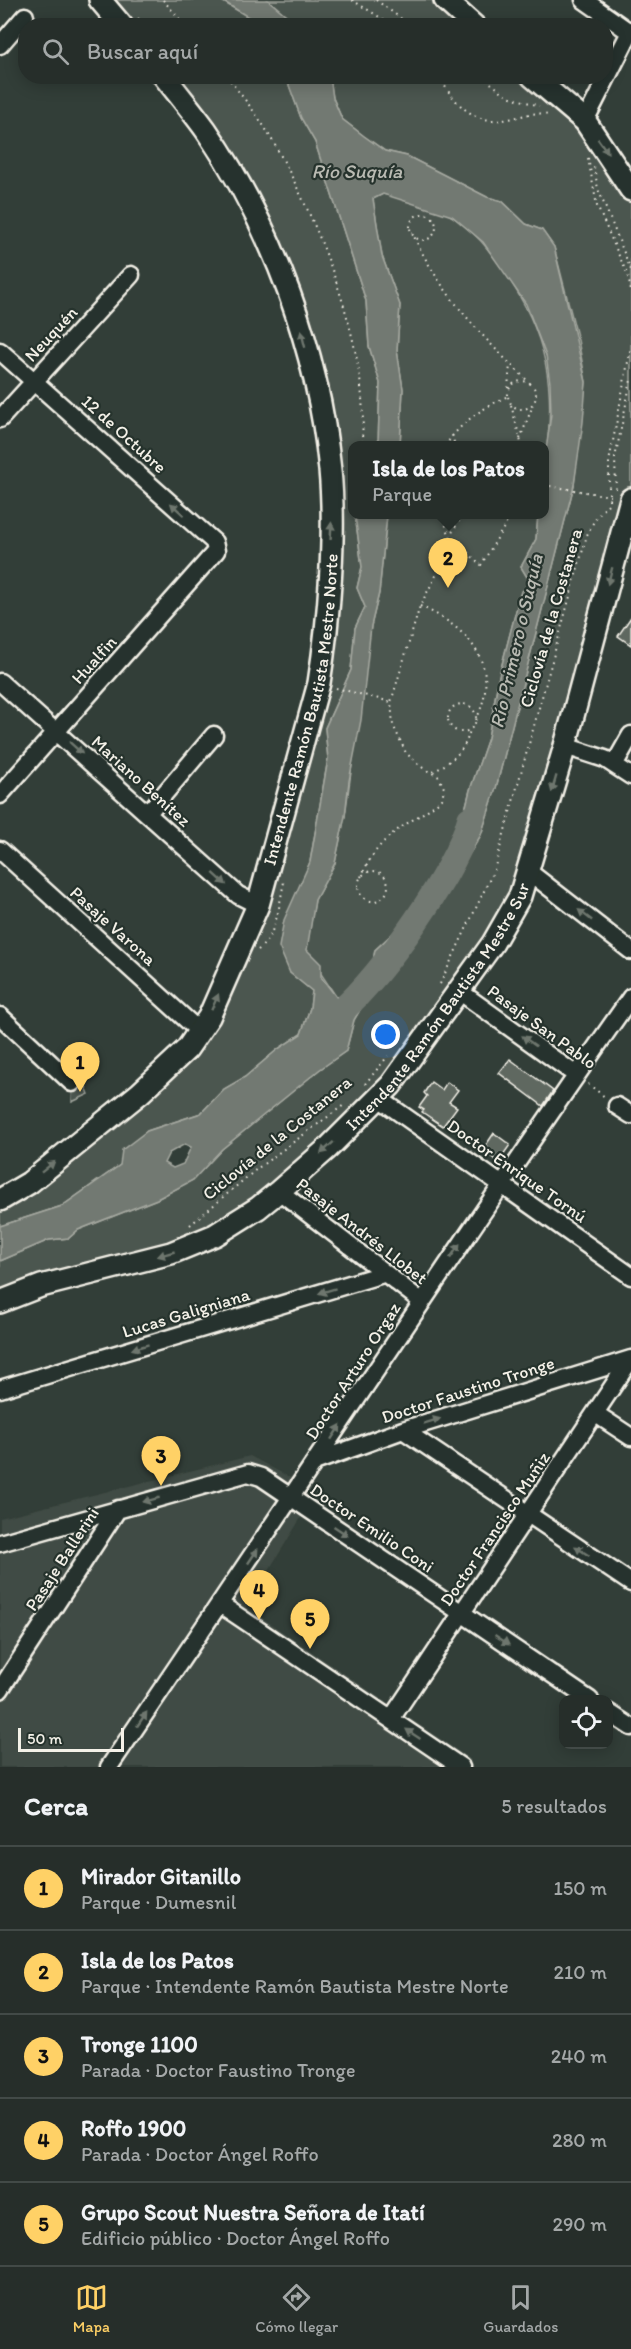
<!DOCTYPE html>
<html lang="es">
<meta charset="utf-8">
<style>
body{margin:0;font-family:Itim,sans-serif;background:#2e3632;color:#f1f3f6}
.controls{position:absolute;right:18px;bottom:18px;display:grid;overflow:hidden;border-radius:12px;box-shadow:0 3px 15px #0003}
.controls button{width:54px;height:54px;display:grid;place-items:center;padding:0;border:0;border-bottom:2px solid #424a47;background:#262e2a;color:#f1f3f6;font:30px sans-serif}
.scale{position:absolute;left:18px;bottom:15px;width:106px;box-sizing:border-box;padding-left:6px;border:3px solid #f4f1e8;border-top:0;font-size:16px;line-height:21px;white-space:nowrap;color:#f4f1e8;-webkit-text-stroke:4px #26332d;paint-order:stroke}
.you{position:absolute;left:386px;top:1035px;width:21px;height:21px;margin:-15px;border:4px solid #fff;border-radius:50%;background:#1a73e8;box-shadow:0 0 0 9px #1a73e833}
.badge{display:grid;place-items:center;width:39px;height:39px;border-radius:50%;background:#ffd166;color:#111;font-size:20px;font-weight:700}
.pin{position:absolute;translate:-50% -50px;filter:drop-shadow(0 2px 3px #0008)}
.pin::after{content:'';position:absolute;top:32px;width:21px;height:18px;background:inherit;clip-path:polygon(0 0,100% 0,50% 100%)}
.popup{position:absolute;left:348px;top:441px;width:201px;height:78px;box-sizing:border-box;display:grid;place-content:center;border-radius:12px;background:#262e2a;filter:drop-shadow(0 2px 4px #0005);font-size:20px;white-space:nowrap;color:#a4a8a8}
.popup b{font-size:22px;color:#f1f3f6}
.popup::after{content:'';position:absolute;left:50%;top:100%;margin-left:-12px;border:12px solid transparent;border-top-color:#262e2a}
.list{margin:0;padding:0;list-style:none}
h2{display:flex;justify-content:space-between;align-items:center;height:78px;margin:0;padding:0 24px;font-size:26px}
h2 small{font-size:20px;font-weight:400;color:#a4a8a8}
.list li{display:grid;grid-template-columns:39px 1fr auto;gap:18px;align-items:center;box-sizing:border-box;height:84px;padding:0 24px;border-top:2px solid #424a47}
.list b{display:block;font-size:22px;white-space:nowrap}
.list p{margin:0;font-size:20px;white-space:nowrap;color:#a4a8a8}
.list em{font-size:20px;font-style:normal;color:#a4a8a8}
.icon{flex:none;width:33px;height:33px;fill:none;stroke:currentColor;stroke-width:2;stroke-linecap:round;stroke-linejoin:round}
.map{position:relative;flex:none;width:631px;height:1767px;overflow:hidden}
.search{position:absolute;background:#262e2a;box-shadow:0 3px 15px #0003;left:18px;right:18px;top:18px;height:66px;display:flex;align-items:center;gap:15px;box-sizing:border-box;padding:0 21px;border-radius:24px;color:#a4a8a8;font-size:22px}
.sheet{height:498px;background:#262e2a}
nav{display:flex;justify-content:space-around;align-items:center;box-sizing:border-box;height:84px;border-top:2px solid #424a47;background:#262e2a;font-size:16px;color:#a4a8a8}
nav a{display:grid;justify-items:center;gap:3px}
nav .on{color:#ffd166}
.map>svg:first-child{display:block}
.built{fill:#404b44}
.green{fill:#4c564f;stroke:#a0a49c;stroke-width:1.5}
.water{fill:#727972;stroke:#a6a9a1;stroke-width:1.5;fill-rule:evenodd}
.lines{fill:none;stroke-linecap:round;stroke-linejoin:round}
.river{stroke:#727972;stroke-width:26}
.building{fill:#5f6861;stroke:#f4f1e8;stroke-width:1.5}
.minor-casing{stroke:#f4f1e8;stroke-width:21}
.major-casing{stroke:#f4f1e8;stroke-width:26}
.path{stroke:#f4f1e8;stroke-width:2;stroke-dasharray:1.5 4.5;stroke-linecap:butt}
.minor{stroke:#26332d;stroke-width:16}
.major{stroke:#26332d;stroke-width:21}
.oneway{fill:#6e766e}
.labels{text-anchor:middle;stroke-width:4.5;stroke-linejoin:round;paint-order:stroke}
.street-label{font-size:18px;fill:#f4f1e8;stroke:#26332d}
.water-label{font-size:20px;font-style:italic;fill:#babbb3;stroke:#26332d}
</style>
<div class="map">
<svg width="631" height="1767" viewBox="0 0 631 1767">
<rect width="100%" height="100%" fill="#323e38"/>
<filter id="ink" filterUnits="userSpaceOnUse"><feTurbulence type="fractalNoise" baseFrequency=".0167" numOctaves="2"/><feDisplacementMap in="SourceGraphic" scale="12" xChannelSelector="R" yChannelSelector="G"/><feConvolveMatrix kernelMatrix="1 2 1 2 8 2 1 2 1" color-interpolation-filters="sRGB"/></filter>
<g filter="url(#ink)">
<path class="built" d="M250,1456L317,1492L246,1607L471,1760L466,1767H0V1518Z"/>
<path class="green" d="M100,0H220L250,18L255,25H122Z
M268,0H445L474,25H298Z
M164,77H286L301,118L315,142L366,301L369,346L380,383L378,445L352,446V514L355,515L362,567L357,588L365,607L355,628L351,670L325,728L328,759L310,862L302,883L290,973L312,991L310,1008L301,1034L278,1049L245,1077L224,1089L201,1113L147,1131L120,1165L62,1206L0,1226V1200L187,1049L258,905L319,683L330,472L272,250Z
M330,77H532L585,121L631,190V499L528,871L391,1085L215,1235L0,1302V1261L49,1240L69,1238L78,1230L157,1199L193,1180L222,1149L319,1070L346,1051L354,1020L361,1008L386,978L404,948L431,917L481,835L496,788L574,485L586,382L578,340L554,247L542,230L526,224L502,201L487,197L407,156L385,151L364,136L342,119L333,98Z
M383,194C405,199 434,205 453,217C474,230 489,250 503,270C547,332 558,390 544,465V446L400,445L403,389L397,350L400,305L382,256L373,199Z
M387,515H538L536,539L521,567L533,587L521,592L499,676L488,738L470,790L460,830L458,849L450,872L437,892L375,950L369,985L355,994L337,998L306,951L315,900L335,863L345,816L371,626L379,593Z
M83,1079L89,1094L72,1102L73,1083L79,1090Z"/>
<path class="water" d="M221,0H268L298,25H255L250,18Z
M286,77H330L333,98L342,119L364,136L385,151L407,156L487,197L502,201L526,224L542,230L554,247L586,382L583,422L574,485L496,788L481,835L431,917L404,948L386,978L361,1008L354,1020L346,1051L319,1070L222,1149L193,1180L157,1199L78,1230L69,1238L49,1240L0,1261V1226L62,1206L120,1165L122,1150L147,1131L201,1113L224,1089L245,1077L278,1049L301,1034L310,1008L312,991L290,973L279,947L284,920L310,862L328,759L325,728L351,670L355,628L365,607L357,588L362,567L355,515H387L379,593L371,626L361,720L349,781L345,816L335,863L315,900L307,950L321,964V977L337,998L355,994L369,985L375,950L437,892L450,872L458,849L460,830L470,790L488,738L499,676L521,591L533,587L521,567L536,539L538,515L544,514V465L551,414L550,383L546,356L526,304L483,242L452,216L383,194L373,199L382,256L400,305L397,350L403,389L400,445H378L380,383L369,346L366,301L315,142L301,118ZM185,1144L191,1147L183,1164L173,1168L164,1163L169,1153Z"/>
<g class="lines">
<path class="river" d="M341,1011C381,977 457,870 470,819"/>
</g>
<path class="building" d="M631,617V645L618,636Z
M510,1059L553,1091L543,1106L499,1073Z
M431,1082L442,1090L447,1082L458,1090L449,1102L457,1107L443,1126L422,1112L424,1110L419,1107L427,1096L424,1093Z
M494,1133L510,1145L498,1162L485,1152L488,1147L486,1145Z"/>
<g class="lines">
<g class="minor-casing">
<path id="minor" d="M584,0L631,33
M0,45L25,16
M585,121L631,30
M0,351L214,542L216,551L0,795
M0,419L131,275
M0,682L238,895L258,905
M565,746L605,759L631,776
M614,765L631,735
M148,813L214,735
M0,850L199,1031
M528,871L631,951
M459,991L576,1075
M0,1016L72,1083
M380,1099L631,1276
M617,1106L631,1115
M279,1191L421,1301
M0,1389L383,1274
M596,1414L631,1437
M403,1430L631,1583
M317,1461L403,1430L631,1359
M0,1543L248,1473L261,1477L292,1498L590,1700
M220,1604L461,1767
M0,1690L118,1509
M608,1712L631,1727
M391,1719L631,1359
M109,1767C284,1510 453,1251 631,997"/>
</g>
<g class="major-casing">
<g id="major">
<path d="M100,0L122,26"/>
<path d="M445,0L474,26"/>
<path d="M532,76L585,121L631,190"/>
<path id="s1" d="M0,1200L29,1183L140,1093L187,1049L209,1017L258,905L319,683C329,620 336,534 330,470C318,351 274,229 206,130C193,112 178,94 164,76"/>
<path id="s2" d="M0,1302L41,1286L171,1253L215,1235L258,1208L279,1191L328,1148L391,1085L493,943L520,896L565,746L631,499"/>
</g>
</g>
<path class="path" d="M163,0L186,26
M352,0L394,26
M376,0L411,26
M138,18L144,26
M227,76C239,93 254,110 265,128C313,208 374,350 361,446
M439,76C454,104 475,126 509,119C524,116 536,110 550,116
M481,76L508,96L539,106
M588,158L597,206L628,276L631,291
M594,167L598,189L631,270
M410 227a13 13 0 1 1 26 0a13 13 0 1 1-26 0Z
M412,232C439,293 484,339 532,385
M508 395a14 14 0 1 1 28 0a14 14 0 1 1-28 0Z
M508,388L510,364
M511,405L522,446
M452,435L455,446
M520,439L533,405
M445,446C462,421 481,409 508,396
M544,485L610,496
M616,489L615,458L631,380
M441,514L450,536L481,565L512,514
M420,606C471,629 503,667 475,722
M336,688L391,702
M448 718a14 14 0 1 1 28 0a14 14 0 1 1-28 0Z
M433,772C452,761 466,751 470,729
M358 886a15 15 0 1 1 30 0a15 15 0 1 1-30 0Z
M361,877C382,829 407,828 442,799L444,788L439,777L423,768L406,753L393,725L391,702L420,606L440,568L450,536L463,514
M258,950C277,935 279,905 284,882
M440,984L494,870L587,535L595,519L609,503V462L631,346
M365,1084L388,1056
M588,1084L605,1097
M190,1225L258,1168L344,1105"/>
<use href="#minor" class="minor"/>
<use href="#major" class="major"/>
</g>
<defs><path id="oneway-solid" d="M-6-.8H1V-3.2L6.5 0L1 3.2V.8H-6Z" transform="scale(1.5)"/></defs>
<g class="oneway">
<use href="#oneway-solid" transform="translate(603 146) rotate(54)"/>
<use href="#oneway-solid" transform="translate(303 339) rotate(-104)"/>
<use href="#oneway-solid" transform="translate(177 509) rotate(-138)"/>
<use href="#oneway-solid" transform="translate(331 531) rotate(-87)"/>
<use href="#oneway-solid" transform="translate(610 576) rotate(105)"/>
<use href="#oneway-solid" transform="translate(76 748) rotate(42)"/>
<use href="#oneway-solid" transform="translate(554 784) rotate(106)"/>
<use href="#oneway-solid" transform="translate(220 879) rotate(42)"/>
<use href="#oneway-solid" transform="translate(585 915) rotate(-142)"/>
<use href="#oneway-solid" transform="translate(215 1002) rotate(-66)"/>
<use href="#oneway-solid" transform="translate(529 1041) rotate(-144)"/>
<use href="#oneway-solid" transform="translate(327 1148) rotate(138)"/>
<use href="#oneway-solid" transform="translate(48 1167) rotate(-39)"/>
<use href="#oneway-solid" transform="translate(455 1251) rotate(-56)"/>
<use href="#oneway-solid" transform="translate(166 1254) rotate(164)"/>
<use href="#oneway-solid" transform="translate(327 1291) rotate(163)"/>
<use href="#oneway-solid" transform="translate(140 1347) rotate(163)"/>
<use href="#oneway-solid" transform="translate(432 1421) rotate(-17)"/>
<use href="#oneway-solid" transform="translate(336 1432) rotate(-57)"/>
<use href="#oneway-solid" transform="translate(151 1500) rotate(165)"/>
<use href="#oneway-solid" transform="translate(341 1531) rotate(34)"/>
<use href="#oneway-solid" transform="translate(582 1551) rotate(-146)"/>
<use href="#oneway-solid" transform="translate(253 1556) rotate(-56)"/>
<use href="#oneway-solid" transform="translate(502 1640) rotate(34)"/>
<use href="#oneway-solid" transform="translate(142 1719) rotate(-56)"/>
<use href="#oneway-solid" transform="translate(413 1734) rotate(-146)"/>
</g>
</g>
<g class="labels">
<g class="street-label">
<text transform="translate(51 334) rotate(-47)" y="6">Neuquén</text>
<text transform="translate(124 434) rotate(42)" y="6">12 de Octubre</text>
<text transform="translate(551 618) rotate(-74)" y="6">Ciclovía de la Costanera</text>
<text transform="translate(94 660) rotate(-48)" y="6">Hualfin</text>
<text dy="6" stroke="none"><textPath href="#s1" startOffset="603">Intendente Ramón Bautista Mestre Norte</textPath></text>
<text transform="translate(141 781) rotate(42)" y="6">Mariano Benítez</text>
<text transform="translate(113 926) rotate(42)" y="6">Pasaje Varona</text>
<text dy="6" stroke="none"><textPath href="#s2" startOffset="549">Intendente Ramón Bautista Mestre Sur</textPath></text>
<text transform="translate(542 1027) rotate(36)" y="6">Pasaje San Pablo</text>
<text transform="translate(277 1138) rotate(-39)" y="6">Ciclovía de la Costanera</text>
<text transform="translate(517 1171) rotate(35)" y="6">Doctor Enrique Tornú</text>
<text transform="translate(362 1231) rotate(38)" y="6">Pasaje Andrés Llobet</text>
<text transform="translate(186 1313) rotate(-17)" y="6">Lucas Galigniana</text>
<text transform="translate(353 1371) rotate(-57)" y="6">Doctor Arturo Orgaz</text>
<text transform="translate(468 1390) rotate(-18)" y="6">Doctor Faustino Tronge</text>
<text transform="translate(372 1528) rotate(34)" y="6">Doctor Emilio Coni</text>
<text transform="translate(495 1529) rotate(-56)" y="6">Doctor Francisco Muñiz</text>
<text transform="translate(62 1559) rotate(-57)" y="6">Pasaje Ballerini</text>
</g>
<g class="water-label">
<text x="357" y="178">Río Suquía</text>
<text transform="translate(516 641) rotate(-77)" y="7">Río Primero o Suquía</text>
</g>
</g>
</svg>
<div class="controls">
<button><svg class="icon" aria-label="locate" viewBox="0 0 24 24"><circle cx="12" cy="12" r="6"/><path d="M12 2v4M12 18v4M2 12h4M18 12h4"/></svg></button>
</div>
<div class="scale">50 m</div>
<div class="you"></div>
<div class="pin badge" style="left:80px;top:1092px">1</div>
<div class="pin badge" style="left:448px;top:588px">2</div>
<div class="popup"><b>Isla de los Patos</b>Parque</div>
<div class="pin badge" style="left:161px;top:1486px">3</div>
<div class="pin badge" style="left:259px;top:1620px">4</div>
<div class="pin badge" style="left:310px;top:1649px">5</div>
<div class="search"><svg class="icon" aria-label="search" viewBox="0 0 24 24"><circle cx="10" cy="10" r="6"/><path d="M15 15l6 6"/></svg>Buscar aquí</div>
</div>
<section class="sheet">
<h2>Cerca<small>5 resultados</small></h2>
<ul class="list">
<li><span class="badge">1</span><div><b>Mirador Gitanillo</b><p>Parque · Dumesnil</p></div><em>150 m</em></li>
<li><span class="badge">2</span><div><b>Isla de los Patos</b><p>Parque · Intendente Ramón Bautista Mestre Norte</p></div><em>210 m</em></li>
<li><span class="badge">3</span><div><b>Tronge 1100</b><p>Parada · Doctor Faustino Tronge</p></div><em>240 m</em></li>
<li><span class="badge">4</span><div><b>Roffo 1900</b><p>Parada · Doctor Ángel Roffo</p></div><em>280 m</em></li>
<li><span class="badge">5</span><div><b>Grupo Scout Nuestra Señora de Itatí</b><p>Edificio público · Doctor Ángel Roffo</p></div><em>290 m</em></li>
</ul>
</section>
<nav>
<a class="on"><svg class="icon" aria-label="map" viewBox="0 0 24 24"><path d="M3 6l6-2 6 2 6-2v14l-6 2-6-2-6 2zM9 4v14M15 6v14"/></svg>Mapa</a>
<a><svg class="icon" aria-label="directions" viewBox="0 0 24 24"><path d="M12 3l9 9-9 9-9-9zM9 14v-3h6M13 9l2 2-2 2"/></svg>Cómo llegar</a>
<a><svg class="icon" aria-label="saved" viewBox="0 0 24 24"><path d="M7 4h10v16l-5-4-5 4z"/></svg>Guardados</a>
</nav>
